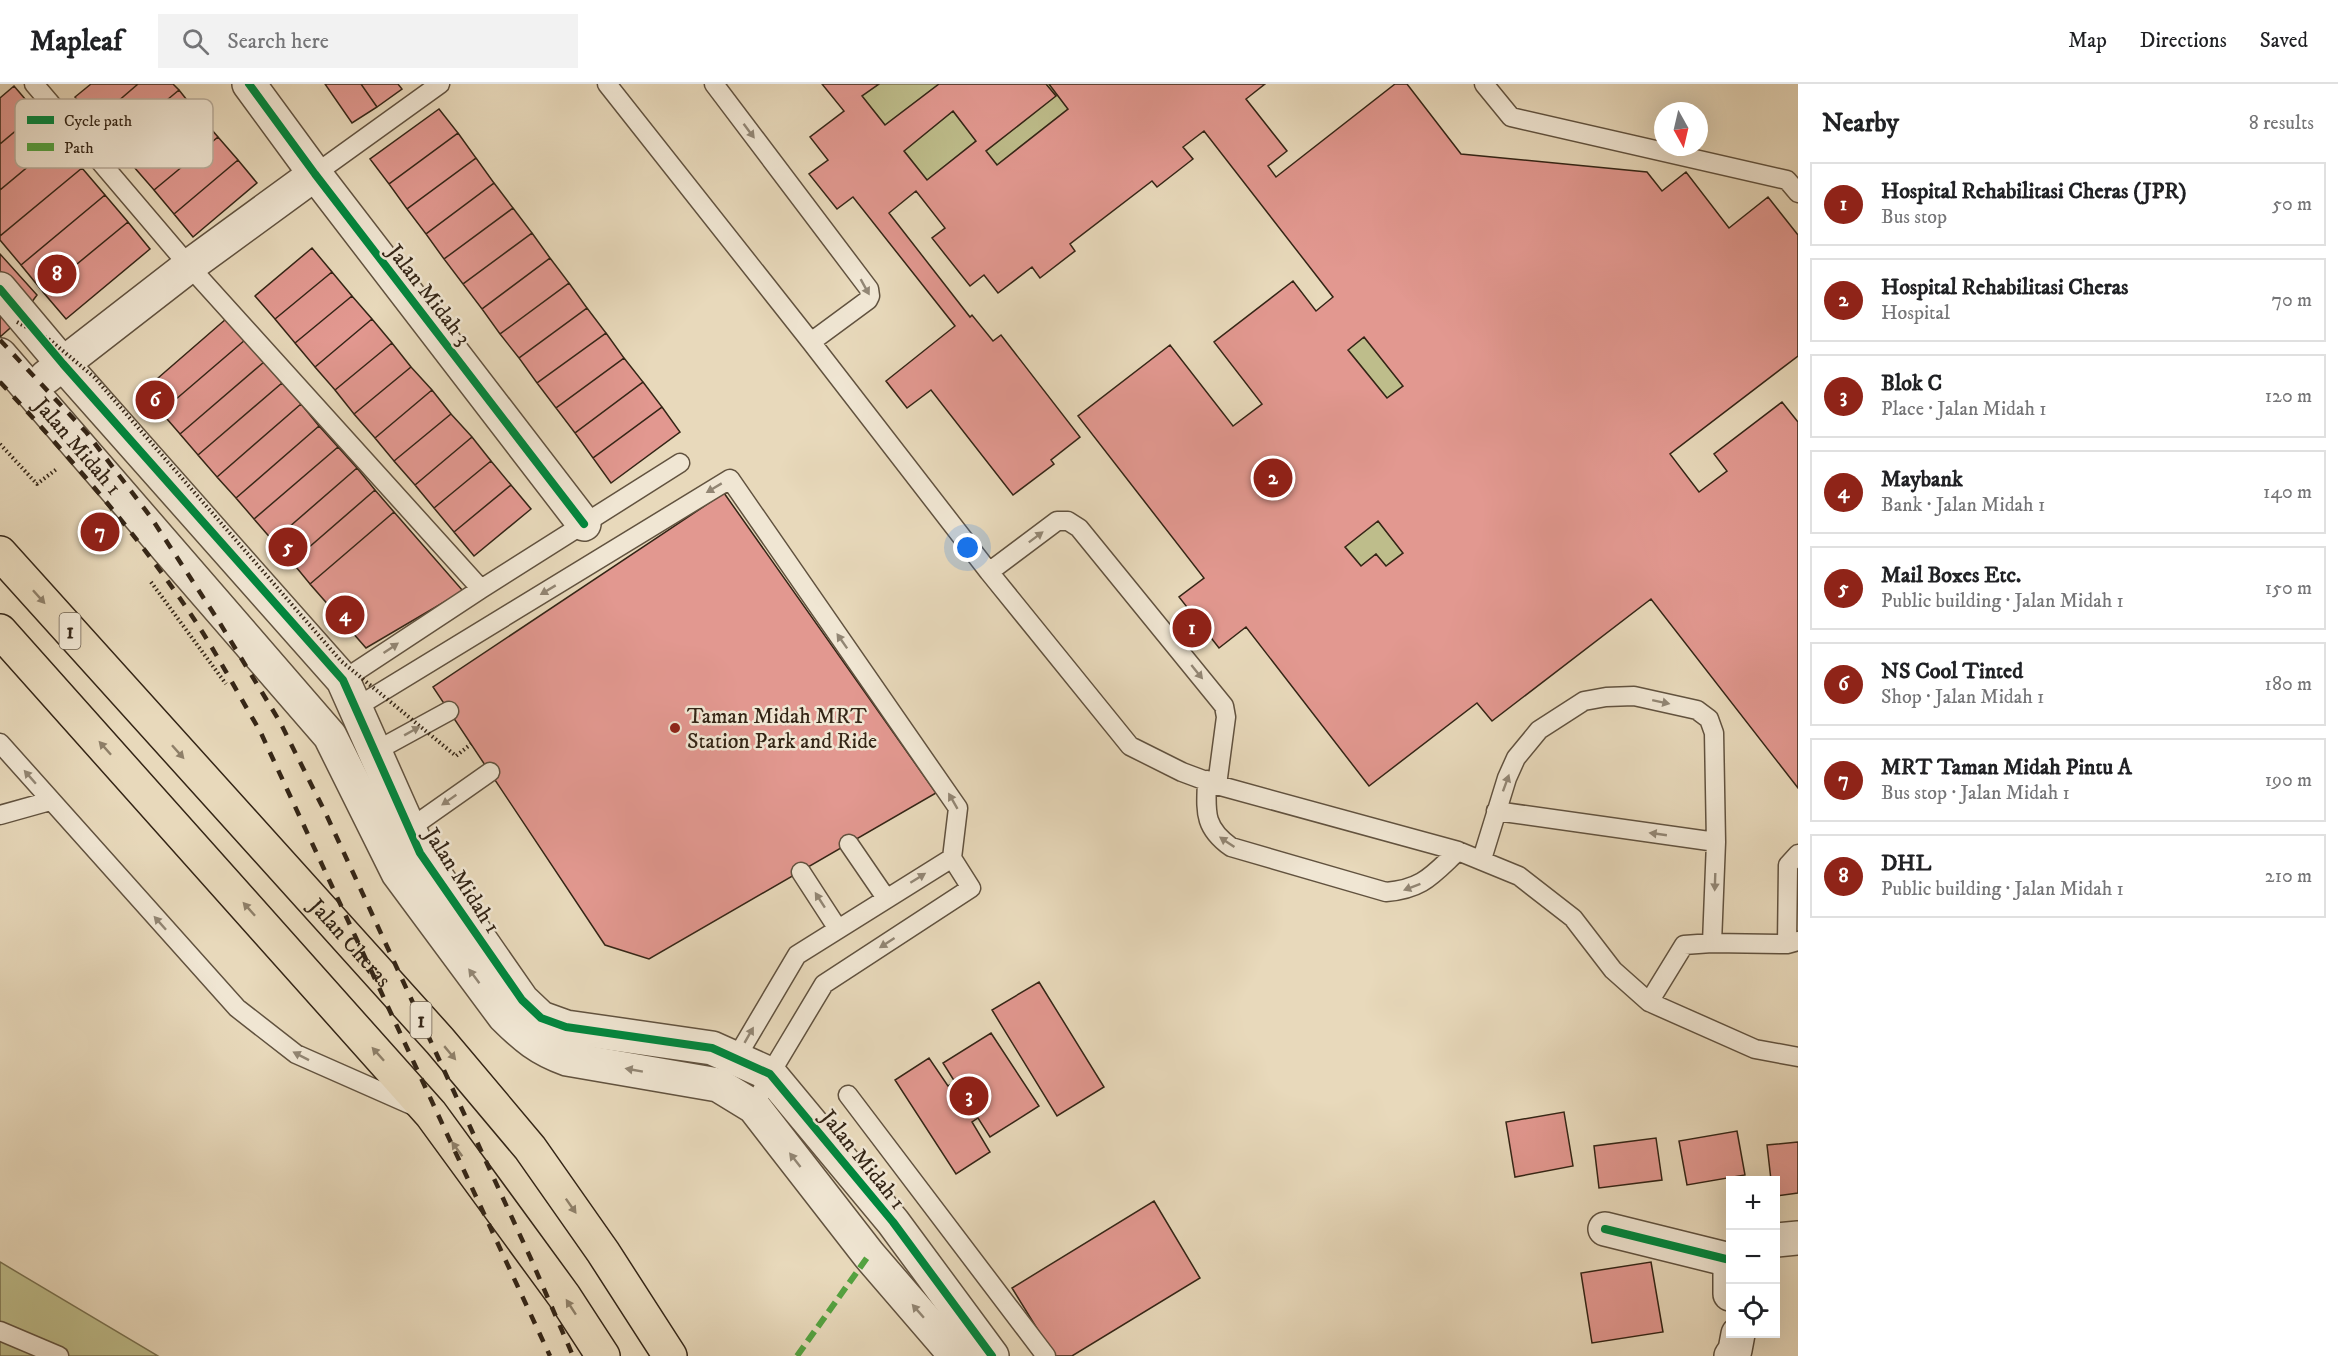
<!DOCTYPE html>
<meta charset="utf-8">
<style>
body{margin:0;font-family:"IM FELL DW Pica",serif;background:#f2f2f2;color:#202124}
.controls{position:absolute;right:18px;bottom:18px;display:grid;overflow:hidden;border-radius:0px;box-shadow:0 6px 24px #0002}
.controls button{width:54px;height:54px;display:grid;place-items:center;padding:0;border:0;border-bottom:2px solid #e0e0e0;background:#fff;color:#202124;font:30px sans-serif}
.compass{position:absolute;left:1654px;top:18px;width:54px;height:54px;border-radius:50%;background:#fff;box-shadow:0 6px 24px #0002;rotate:172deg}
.you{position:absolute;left:968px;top:464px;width:21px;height:21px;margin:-15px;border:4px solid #fff;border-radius:50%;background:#1a73e8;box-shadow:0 0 0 9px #1a73e833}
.badge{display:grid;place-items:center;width:39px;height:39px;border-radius:50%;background:#8f2418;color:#fff;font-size:20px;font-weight:700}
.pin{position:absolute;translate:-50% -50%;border:3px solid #fff;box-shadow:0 2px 6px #0006}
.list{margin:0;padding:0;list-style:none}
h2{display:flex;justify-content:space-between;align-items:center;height:78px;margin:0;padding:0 24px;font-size:26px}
h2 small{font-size:20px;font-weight:400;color:#757577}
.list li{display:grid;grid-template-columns:39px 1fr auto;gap:18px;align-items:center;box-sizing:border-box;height:84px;margin:0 12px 12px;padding:0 12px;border:2px solid #e0e0e0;border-radius:0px}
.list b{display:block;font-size:22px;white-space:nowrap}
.list p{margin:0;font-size:20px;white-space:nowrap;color:#757577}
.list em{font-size:20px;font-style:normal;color:#757577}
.icon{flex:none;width:33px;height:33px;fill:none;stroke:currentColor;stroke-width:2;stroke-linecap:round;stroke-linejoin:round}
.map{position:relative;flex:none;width:1798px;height:1272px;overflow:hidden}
header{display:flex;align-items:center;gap:36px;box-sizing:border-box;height:84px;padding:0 30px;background:#fff;border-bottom:2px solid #e0e0e0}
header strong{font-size:28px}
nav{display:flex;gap:33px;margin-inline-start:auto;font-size:21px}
.search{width:420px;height:54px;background:#f2f2f2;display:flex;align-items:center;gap:15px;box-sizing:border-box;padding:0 21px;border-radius:0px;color:#757577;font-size:22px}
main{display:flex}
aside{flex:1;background:#fff}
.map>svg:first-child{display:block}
.green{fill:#bebd8b;stroke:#797150;stroke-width:1.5}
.building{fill:#e29890;stroke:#342516;stroke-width:1.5;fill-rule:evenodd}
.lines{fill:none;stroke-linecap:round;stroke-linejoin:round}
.lane-casing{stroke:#61523f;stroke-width:21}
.street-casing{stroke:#61523f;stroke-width:36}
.highway-casing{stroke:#342516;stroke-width:36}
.path{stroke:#342516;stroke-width:4;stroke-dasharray:1.5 3;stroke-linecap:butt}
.lane{stroke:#f0e6d3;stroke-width:18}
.street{stroke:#f0e6d3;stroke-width:33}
.highway{stroke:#e8d9bb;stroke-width:33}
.rail{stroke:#342516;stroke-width:4.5;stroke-dasharray:10 10;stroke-linecap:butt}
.path-bridge{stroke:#342516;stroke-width:4;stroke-dasharray:1.5 3;stroke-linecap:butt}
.quiet{stroke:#53a340;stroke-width:6;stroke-dasharray:12 6;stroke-linecap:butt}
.cycleway-casing{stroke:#f0e6d3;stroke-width:11}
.cycleway{stroke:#00873e;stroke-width:8}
.oneway{fill:#928674}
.oneway2{fill:#8e7f68}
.poi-dot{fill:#8f2418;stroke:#f0e6d3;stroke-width:2}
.labels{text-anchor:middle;stroke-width:5;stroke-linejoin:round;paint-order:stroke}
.shield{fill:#f0e6d3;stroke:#6c5f4f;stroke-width:1.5}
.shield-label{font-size:21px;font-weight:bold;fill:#342516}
.street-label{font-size:22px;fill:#342516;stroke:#f0e6d3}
.poi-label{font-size:22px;fill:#342516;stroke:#f0e6d3;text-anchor:start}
.key{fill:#f0e6d3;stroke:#b8ac9a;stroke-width:1.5}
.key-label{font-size:16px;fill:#342516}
</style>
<header>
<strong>Mapleaf</strong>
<div class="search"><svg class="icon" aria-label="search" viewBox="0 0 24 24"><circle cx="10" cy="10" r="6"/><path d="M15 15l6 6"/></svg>Search here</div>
<nav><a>Map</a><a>Directions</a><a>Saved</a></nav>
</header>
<main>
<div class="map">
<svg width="1798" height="1272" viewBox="0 0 1798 1272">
<rect width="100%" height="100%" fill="#e8d9bb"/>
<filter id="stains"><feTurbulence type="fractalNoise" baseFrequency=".00333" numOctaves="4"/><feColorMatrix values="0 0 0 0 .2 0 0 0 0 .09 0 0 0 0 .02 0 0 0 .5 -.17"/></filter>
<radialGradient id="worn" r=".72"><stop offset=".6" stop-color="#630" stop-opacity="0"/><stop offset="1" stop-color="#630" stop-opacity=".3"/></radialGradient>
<path class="green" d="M879,0H939L885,41L862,12Z
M1046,0H1049L1068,25L997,81L986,67L1055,12Z
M953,27L976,57L927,96L904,67Z
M1364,253L1403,302L1387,314L1348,266Z
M1378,437L1403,469L1386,482L1376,470L1361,482L1345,463Z
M0,1178L158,1272H0Z"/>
<path class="building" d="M91,0H138L95,37L75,13Z
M138,0H173L179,6L114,60L95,37Z
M325,0H361L377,23L352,39Z
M361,0H398L402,5L377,23Z
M822,0H879L862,12L885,41L939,0H1046L1056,12L986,67L997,81L1068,25L1049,0H1265L1246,15L1287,67L1268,82L1276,93L1395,0H1407L1461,70L1647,88L1662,107L1686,88L1729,144L1768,113L1798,151V272L1670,370L1699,408L1727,387L1714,370L1782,318L1798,338V704L1651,515L1492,637L1477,619L1369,702L1246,543L1219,564L1179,513L1204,494L1078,332L1170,261L1233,342L1262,320L1214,258L1293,197L1316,227L1333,213L1204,47L1183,63L1193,75L1157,103L1152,97L1070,160L1075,167L1040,194L1032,183L998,209L984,191L970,202L932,154L945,144L916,107L889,129L970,233L972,231L993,257L1001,251L1080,353L1051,376L1054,380L1013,411L931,306L907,324L886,297L955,242L853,113L837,125L809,90L828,76L810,53L844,27ZM953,27L976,57L927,96L904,67ZM1364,253L1403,302L1387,314L1348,266ZM1378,437L1403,469L1386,482L1376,470L1361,482L1345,463Z
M14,2L37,29L0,60V14Z
M179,6L198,30L134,83L114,60Z
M439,25L458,49L389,100L370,75Z
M37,29L60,56L0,106V60Z
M198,30L218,53L154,106L134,83Z
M458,49L476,74L407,125L389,100Z
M218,53L238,76L174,130L154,106Z
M60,56L82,84L0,152V106Z
M476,74L494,99L426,150L407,125Z
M238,76L257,99L193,153L174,130Z
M82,84L105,111L21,181L0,156V152Z
M494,99L513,124L444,175L426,150Z
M105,111L128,138L43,208L21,181Z
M513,124L532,149L463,200L444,175Z
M128,138L150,165L66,235L43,208Z
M532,149L550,174L482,225L463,200Z
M312,164L332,188L275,235L255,212Z
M0,170L37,211L17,238L0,253Z
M550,174L569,199L500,250L482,225Z
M332,188L352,212L295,259L275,235Z
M569,199L587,224L519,274L500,250Z
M352,212L372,235L315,283L295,259Z
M587,224L606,249L537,299L519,274Z
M226,235L245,256L161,328L143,307Z
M372,235L392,259L335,306L315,283Z
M606,249L624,274L556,324L537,299Z
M245,256L264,278L180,350L161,328Z
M392,259L411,283L354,330L335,306Z
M624,274L643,298L575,349L556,324Z
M264,278L282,299L198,371L180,350Z
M411,283L432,306L375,354L354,330Z
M643,298L662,323L593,374L575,349Z
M282,299L301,320L217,393L198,371Z
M432,306L451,330L394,377L375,354Z
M301,320L319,342L236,414L217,393Z
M662,323L680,348L611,399L593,374Z
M451,330L472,353L415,401L394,377Z
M319,342L338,363L254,435L236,414Z
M472,353L491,377L434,424L415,401Z
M338,363L357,384L273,457L254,435Z
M491,377L511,401L454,448L434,424Z
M357,384L375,406L292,478L273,457Z
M511,401L531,425L474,472L454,448Z
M375,406L394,428L310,500L292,478Z
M724,409L936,709L649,875L605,861L433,603Z
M394,428L463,507L366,564L310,500Z
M1039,898L1104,1003L1057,1032L992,926Z
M991,949L1039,1022L990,1053L978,1034L972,1038L990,1068L956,1090L895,996L929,974L948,1002L955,998L943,979Z
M1564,1028L1573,1082L1515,1093L1506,1038Z
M1737,1047L1745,1091L1687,1101L1679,1057Z
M1656,1054L1662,1096L1599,1104L1594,1062Z
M1798,1058V1109L1776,1112V1096H1771L1767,1061Z
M1154,1117L1200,1194L1072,1272H1054L1012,1204Z
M1651,1178L1663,1248L1592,1259L1581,1189Z"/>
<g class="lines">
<g class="lane-casing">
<path id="lane" d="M34,0L189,182L481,505
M607,0L811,258L989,488L1130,662L1182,688L1217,701L1458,767L1519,792L1573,834L1613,886L1649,918L1755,965L1798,973
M714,0L869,205L870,212L868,216L811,258
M1484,0L1511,33L1787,96L1798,109
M315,90L440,0
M989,488L1057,437H1068L1079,444L1224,622L1226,633L1217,701
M343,596L481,505L680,379
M355,624L730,395L958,724L952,774
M0,659L237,924L296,970L416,1023
M374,668L449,627
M1207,696C1206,727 1203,743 1231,763L1386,808C1423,805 1432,791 1458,767
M1496,727L1716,758
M0,731L50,717
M409,745L490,688
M849,760L886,814
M1482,775L1507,694L1516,674L1539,646L1584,617L1606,613L1634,612L1697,626L1709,635L1714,649L1716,758L1712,859
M801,788L838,845
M1787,860L1788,781L1798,770
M1649,918L1684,861L1712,859L1787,860L1798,857
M732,981L797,871L952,774L971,804L824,900L770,990L754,1023
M848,1011L1046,1272
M0,1247L59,1272"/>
</g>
<g class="street-casing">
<g id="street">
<path d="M249,0L315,90L584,440"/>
<path d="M0,205L63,280L343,596L420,769L522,916L541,934L566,943L712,964L770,990L893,1138L992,1272"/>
<path id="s1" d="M0,271L330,652L398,789L504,932C525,953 539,965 567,975L718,1001L754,1023L869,1171L956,1272"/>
<path d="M46,293L189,182L315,90"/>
<path d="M1605,1145L1730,1176"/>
<path d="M1776,1156L1798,1154"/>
<path d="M1730,1176V1210"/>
<path d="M1731,1272L1735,1266L1738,1250"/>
</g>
</g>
<g class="highway-casing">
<g id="highway">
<path id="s2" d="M0,469L440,957L530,1064L603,1168L670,1272"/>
<path d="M0,547L431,1030L564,1212L603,1272"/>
</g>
</g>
<path class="path" d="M0,360L37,400L58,384
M151,498L226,600"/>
<use href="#lane" class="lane"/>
<use href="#street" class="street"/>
<use href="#highway" class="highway"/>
<path class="rail" d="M0,256L86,348L150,432L218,536L280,638L326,730L531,1175L573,1272
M0,298C73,377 145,458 203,549C223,581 241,615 260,647L550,1272"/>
<path class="path-bridge" d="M17,238L50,256L94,293L341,577L456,672L471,660"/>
<path class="quiet" d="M797,1272L869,1171"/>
<g class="cycleway-casing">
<path id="cycleway" d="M249,0L315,90L584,440
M0,205L63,280L343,596L420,769L522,916L541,934L566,943L712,964L770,990L893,1138L992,1272
M1605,1145L1730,1176"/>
</g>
<use href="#cycleway" class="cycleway"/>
</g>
<defs><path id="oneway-solid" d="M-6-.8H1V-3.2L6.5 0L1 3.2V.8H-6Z" transform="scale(1.5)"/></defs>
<g class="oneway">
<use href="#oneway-solid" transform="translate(749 47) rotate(53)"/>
<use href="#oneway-solid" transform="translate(865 203) rotate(61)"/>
<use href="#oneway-solid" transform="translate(714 404) rotate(149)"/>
<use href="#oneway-solid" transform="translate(1036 453) rotate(-37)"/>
<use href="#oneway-solid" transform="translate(548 506) rotate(149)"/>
<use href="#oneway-solid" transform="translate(842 557) rotate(-125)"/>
<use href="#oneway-solid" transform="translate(391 564) rotate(-34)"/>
<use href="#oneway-solid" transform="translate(1197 588) rotate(51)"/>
<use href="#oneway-solid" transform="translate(1661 618) rotate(12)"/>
<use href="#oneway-solid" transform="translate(412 647) rotate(-29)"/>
<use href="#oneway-solid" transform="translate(30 693) rotate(-131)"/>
<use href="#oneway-solid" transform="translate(1506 699) rotate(-70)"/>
<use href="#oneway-solid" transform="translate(449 716) rotate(145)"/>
<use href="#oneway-solid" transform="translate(953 717) rotate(-120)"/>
<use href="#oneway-solid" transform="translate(1658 750) rotate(-172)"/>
<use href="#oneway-solid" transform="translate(1227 758) rotate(-146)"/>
<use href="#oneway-solid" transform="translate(918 794) rotate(-32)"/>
<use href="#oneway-solid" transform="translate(1715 798) rotate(92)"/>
<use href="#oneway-solid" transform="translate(1412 803) rotate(159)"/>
<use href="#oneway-solid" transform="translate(820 816) rotate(-123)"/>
<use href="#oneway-solid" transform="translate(160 839) rotate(-132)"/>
<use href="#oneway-solid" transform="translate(887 859) rotate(147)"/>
<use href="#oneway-solid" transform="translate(474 892) rotate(-127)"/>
<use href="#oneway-solid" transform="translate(749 951) rotate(-60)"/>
<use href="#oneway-solid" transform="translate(301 972) rotate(-153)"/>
<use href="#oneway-solid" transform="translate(634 986) rotate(-170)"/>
<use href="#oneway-solid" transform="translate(795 1076) rotate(-128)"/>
<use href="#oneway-solid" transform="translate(918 1227) rotate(-131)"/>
</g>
<g class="oneway2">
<use href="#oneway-solid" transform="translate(39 513) rotate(48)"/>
<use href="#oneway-solid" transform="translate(105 664) rotate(-132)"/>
<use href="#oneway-solid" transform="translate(178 668) rotate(48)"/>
<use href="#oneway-solid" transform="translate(249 825) rotate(-132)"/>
<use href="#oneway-solid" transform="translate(450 969) rotate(50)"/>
<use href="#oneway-solid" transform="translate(378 970) rotate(-132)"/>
<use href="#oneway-solid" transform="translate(457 1065) rotate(-126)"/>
<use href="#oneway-solid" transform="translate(571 1122) rotate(55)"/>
<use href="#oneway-solid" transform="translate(571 1223) rotate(-123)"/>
</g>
<circle class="poi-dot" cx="675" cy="644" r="6"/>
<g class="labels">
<g class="shield">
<rect x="59.5" y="529" width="21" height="36" rx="4.5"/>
<rect x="410.5" y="918" width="21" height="36" rx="4.5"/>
</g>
<g class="shield-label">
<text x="70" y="554">1</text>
<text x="421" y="943">1</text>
</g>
<g class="street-label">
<text transform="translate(430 210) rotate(52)" y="8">Jalan Midah 3</text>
<text dy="8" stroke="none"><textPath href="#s1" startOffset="120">Jalan Midah 1</textPath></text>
<text transform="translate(463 796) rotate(57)" y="8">Jalan Midah 1</text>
<text dy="8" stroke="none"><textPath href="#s2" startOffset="524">Jalan Cheras</textPath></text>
<text transform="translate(864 1075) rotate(51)" y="8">Jalan Midah 1</text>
</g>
<g class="poi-label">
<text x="687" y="639">Taman Midah MRT<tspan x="687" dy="25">Station Park and Ride</tspan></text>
</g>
</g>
<rect x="15" y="15" width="198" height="69" rx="9" class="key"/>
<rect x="27" y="32" width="27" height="8" fill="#00873e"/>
<rect x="27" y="59" width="27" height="8" fill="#53a340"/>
<g class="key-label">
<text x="64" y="42">Cycle path</text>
<text x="64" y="69">Path</text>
</g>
<rect width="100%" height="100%" filter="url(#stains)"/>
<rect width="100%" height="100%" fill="url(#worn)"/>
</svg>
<div class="controls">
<button>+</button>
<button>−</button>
<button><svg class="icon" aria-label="locate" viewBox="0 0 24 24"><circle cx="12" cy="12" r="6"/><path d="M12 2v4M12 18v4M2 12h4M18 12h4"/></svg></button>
</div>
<svg class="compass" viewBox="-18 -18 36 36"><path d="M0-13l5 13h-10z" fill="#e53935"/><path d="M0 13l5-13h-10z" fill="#757577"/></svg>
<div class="you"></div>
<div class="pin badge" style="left:1192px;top:544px">1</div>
<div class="pin badge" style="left:1273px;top:394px">2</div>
<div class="pin badge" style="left:969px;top:1012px">3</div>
<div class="pin badge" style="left:345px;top:531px">4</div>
<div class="pin badge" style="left:288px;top:463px">5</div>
<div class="pin badge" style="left:155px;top:316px">6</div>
<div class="pin badge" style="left:100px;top:448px">7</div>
<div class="pin badge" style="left:57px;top:190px">8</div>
</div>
<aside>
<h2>Nearby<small>8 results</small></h2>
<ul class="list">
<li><span class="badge">1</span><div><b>Hospital Rehabilitasi Cheras (JPR)</b><p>Bus stop</p></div><em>50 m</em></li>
<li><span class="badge">2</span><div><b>Hospital Rehabilitasi Cheras</b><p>Hospital</p></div><em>70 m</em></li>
<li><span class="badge">3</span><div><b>Blok C</b><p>Place · Jalan Midah 1</p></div><em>120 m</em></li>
<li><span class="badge">4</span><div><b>Maybank</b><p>Bank · Jalan Midah 1</p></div><em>140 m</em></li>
<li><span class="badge">5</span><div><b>Mail Boxes Etc.</b><p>Public building · Jalan Midah 1</p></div><em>150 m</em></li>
<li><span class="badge">6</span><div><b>NS Cool Tinted</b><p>Shop · Jalan Midah 1</p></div><em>180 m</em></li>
<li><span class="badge">7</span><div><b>MRT Taman Midah Pintu A</b><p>Bus stop · Jalan Midah 1</p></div><em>190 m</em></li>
<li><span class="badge">8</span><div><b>DHL</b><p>Public building · Jalan Midah 1</p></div><em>210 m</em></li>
</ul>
</aside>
</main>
